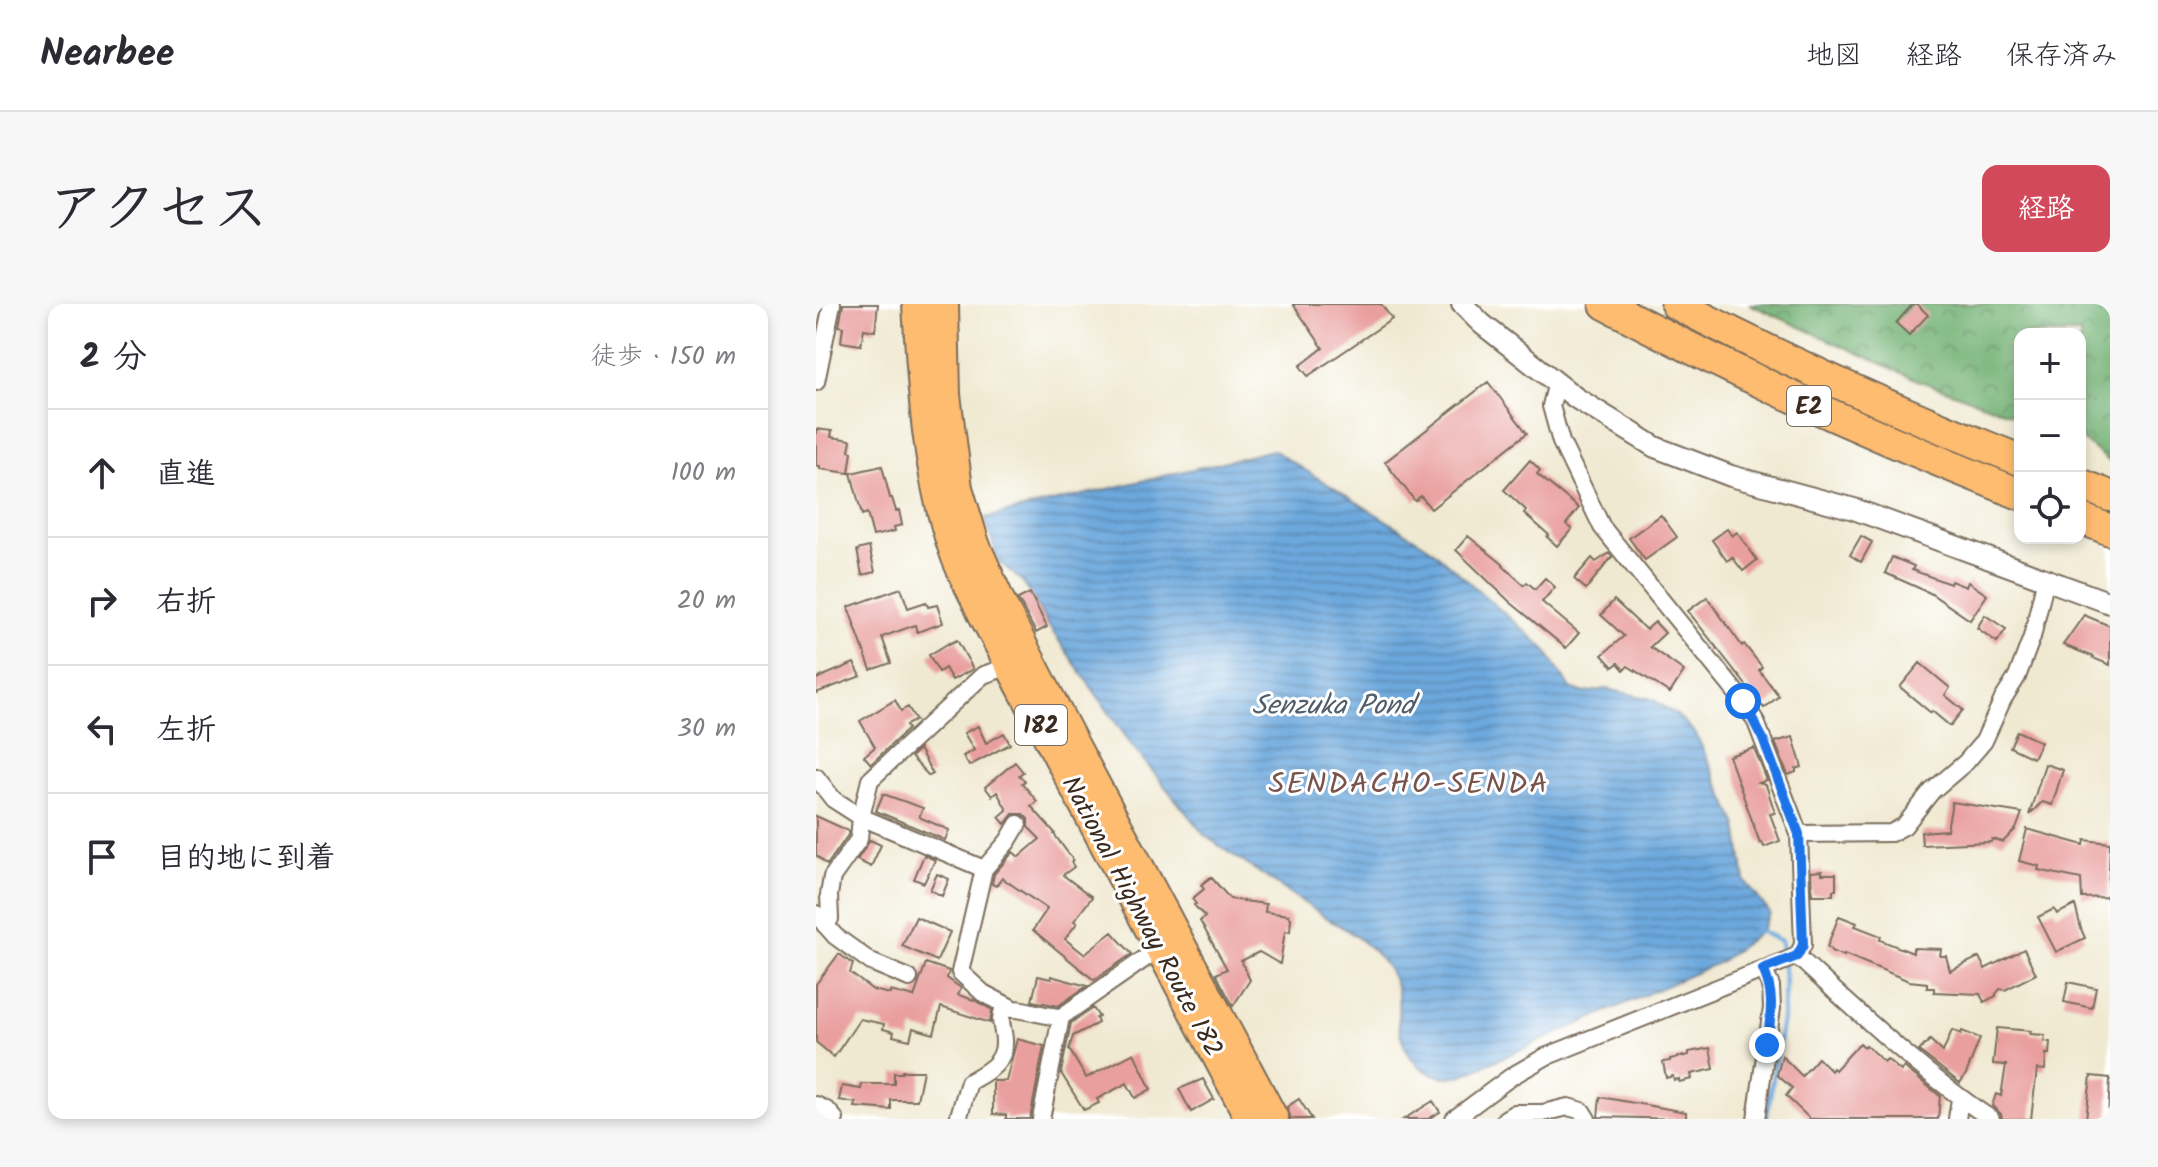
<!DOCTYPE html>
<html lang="ja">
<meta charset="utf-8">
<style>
body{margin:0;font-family:Kalam,"Klee One",sans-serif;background:#f7f7f7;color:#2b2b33}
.controls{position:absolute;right:24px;top:24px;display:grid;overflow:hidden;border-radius:16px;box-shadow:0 4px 12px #0003}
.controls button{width:72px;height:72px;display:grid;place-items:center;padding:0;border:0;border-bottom:2px solid #e1e1e2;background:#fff;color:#2b2b33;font:40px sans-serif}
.stop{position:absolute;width:24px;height:24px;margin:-18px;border:6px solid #1a73e8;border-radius:50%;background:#fff}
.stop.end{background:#1a73e8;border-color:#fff;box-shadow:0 2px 8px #0008}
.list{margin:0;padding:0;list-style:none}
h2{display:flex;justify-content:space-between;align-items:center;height:104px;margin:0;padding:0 32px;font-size:34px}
h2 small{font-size:26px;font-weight:400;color:#7c7c81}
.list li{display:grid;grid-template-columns:52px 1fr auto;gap:24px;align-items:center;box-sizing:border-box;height:128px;padding:0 32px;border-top:2px solid #e1e1e2}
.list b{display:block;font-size:30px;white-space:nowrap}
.list em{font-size:26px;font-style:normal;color:#7c7c81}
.icon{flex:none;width:44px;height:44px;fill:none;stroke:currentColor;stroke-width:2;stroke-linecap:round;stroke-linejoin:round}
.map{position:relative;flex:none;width:1294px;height:815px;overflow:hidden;border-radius:16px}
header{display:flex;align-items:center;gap:48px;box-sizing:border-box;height:112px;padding:0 40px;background:#fff;border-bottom:2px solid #e1e1e2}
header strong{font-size:38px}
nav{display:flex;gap:44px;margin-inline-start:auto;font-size:28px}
.intro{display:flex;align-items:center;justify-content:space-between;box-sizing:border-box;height:192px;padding:0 48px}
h1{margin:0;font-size:56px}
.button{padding:20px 36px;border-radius:16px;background:#d1495b;color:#fff;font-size:28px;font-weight:700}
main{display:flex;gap:48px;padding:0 48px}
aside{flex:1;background:#fff;border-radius:16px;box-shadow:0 4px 12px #0003}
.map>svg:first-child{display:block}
.forest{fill:url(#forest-crowns);stroke:#566e48;stroke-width:2}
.water{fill:url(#water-rules);stroke:#54697e;stroke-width:2}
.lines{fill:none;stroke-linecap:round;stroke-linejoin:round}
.stream{stroke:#6ca8dd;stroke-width:5}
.building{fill:#e99f9e}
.minor-casing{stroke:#7a6d5d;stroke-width:20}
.tertiary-casing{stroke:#7a6d5d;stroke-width:24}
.trunk-casing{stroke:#7a6d5d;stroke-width:32}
.motorway-casing{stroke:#7a6d5d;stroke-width:34}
.minor{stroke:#fff;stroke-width:16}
.tertiary{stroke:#fff;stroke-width:20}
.trunk{stroke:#febc70;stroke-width:28}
.motorway{stroke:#febc70;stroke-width:30}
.route{stroke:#1a73e8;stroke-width:10}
.labels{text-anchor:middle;stroke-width:6;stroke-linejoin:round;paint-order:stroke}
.shield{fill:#fff;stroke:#766a62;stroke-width:2}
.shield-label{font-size:24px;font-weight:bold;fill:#3b2a1e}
.street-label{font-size:26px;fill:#3b2a1e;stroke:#fff}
.water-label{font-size:28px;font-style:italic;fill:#4f5c6a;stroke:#fff}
.quarter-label{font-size:30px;letter-spacing:2px;fill:#78534b;stroke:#fff}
</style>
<header>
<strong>Nearbee</strong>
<nav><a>地図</a><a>経路</a><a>保存済み</a></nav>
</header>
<div class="intro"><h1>アクセス</h1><a class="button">経路</a></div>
<main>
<aside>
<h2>2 分<small>徒歩 · 150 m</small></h2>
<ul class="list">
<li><svg class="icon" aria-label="ahead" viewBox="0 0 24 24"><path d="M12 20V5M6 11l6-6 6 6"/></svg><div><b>直進</b></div><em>100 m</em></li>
<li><svg class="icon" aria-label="right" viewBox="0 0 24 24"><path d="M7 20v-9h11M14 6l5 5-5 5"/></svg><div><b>右折</b></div><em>20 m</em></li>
<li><svg class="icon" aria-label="left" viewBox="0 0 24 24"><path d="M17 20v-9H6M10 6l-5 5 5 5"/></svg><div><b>左折</b></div><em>30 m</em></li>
<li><svg class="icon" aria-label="arrive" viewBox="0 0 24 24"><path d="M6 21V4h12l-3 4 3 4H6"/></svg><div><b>目的地に到着</b></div></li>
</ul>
</aside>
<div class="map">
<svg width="1294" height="815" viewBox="0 0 1294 815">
<defs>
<pattern id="forest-crowns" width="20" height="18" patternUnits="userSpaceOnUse" patternTransform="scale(2)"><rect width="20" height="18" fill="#72b173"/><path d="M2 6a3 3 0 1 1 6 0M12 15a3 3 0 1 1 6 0" fill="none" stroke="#5f905e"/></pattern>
<pattern id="water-rules" width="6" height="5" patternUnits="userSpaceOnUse" patternTransform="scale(2)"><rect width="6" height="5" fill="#6ca8dd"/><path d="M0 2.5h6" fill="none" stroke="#5a89b3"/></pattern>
</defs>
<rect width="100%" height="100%" fill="#fff"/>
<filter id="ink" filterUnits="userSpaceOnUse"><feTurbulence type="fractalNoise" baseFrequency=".0125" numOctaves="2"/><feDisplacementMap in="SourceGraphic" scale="16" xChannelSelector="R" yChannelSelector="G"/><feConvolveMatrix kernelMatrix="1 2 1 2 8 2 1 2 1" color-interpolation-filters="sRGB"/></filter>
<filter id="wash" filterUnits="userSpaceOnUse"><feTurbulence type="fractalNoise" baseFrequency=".006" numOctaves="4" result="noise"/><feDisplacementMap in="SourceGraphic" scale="32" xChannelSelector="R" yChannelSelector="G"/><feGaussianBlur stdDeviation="1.8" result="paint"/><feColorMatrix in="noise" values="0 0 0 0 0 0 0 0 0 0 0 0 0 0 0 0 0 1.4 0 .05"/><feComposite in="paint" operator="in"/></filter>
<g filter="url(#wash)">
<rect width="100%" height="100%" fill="#f0e9d1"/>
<path class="forest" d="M933,0H1294V158L1264,134V30H1204V113L1104,77Z"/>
<path class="water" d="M457,146L613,243L729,345L754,384L769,389L790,385L836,395L862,412L880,430L921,521L929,577L954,609L945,627L904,658L647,771C640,772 630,774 623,772C599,767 587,745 583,723C581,711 584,697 581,686C574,656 541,630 515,617L389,532L317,443L234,324L207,278L183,258L169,214Z"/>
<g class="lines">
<path class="stream" d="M939,625L965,637L969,681L966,718L950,815"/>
</g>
<g id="blocks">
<path class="building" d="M27,0H62L59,27L48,25L45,41L25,38L27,23L23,22Z
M477,0H565L576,15L492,72L484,62L507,44Z
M1097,0H1101L1112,11L1093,31L1080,19Z
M672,78L711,129L615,205L605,192L599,197L569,158Z
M0,125L16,127L15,133L35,136L33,147L36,148L33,169L4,165V162H0Z
M714,156L724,166L721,170L763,204L750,220L756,225L741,242L731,233L733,231L708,209L710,206L688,186Z
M66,162L74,194H76L80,207L83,206L86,221L78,223L79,227L57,232L51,209L46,211L35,169Z
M845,211L861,233L829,256L813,234Z
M911,225L916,232L921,228L941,256L927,267L916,253L911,257L896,236Z
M652,232L688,261L687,262L708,281L711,278L719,285L729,274L739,283L726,298L763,329L750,344L694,298L640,246Z
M1045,232L1056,238L1045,258L1034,251Z
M53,243L59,268L46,271L41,246Z
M793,249L796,253L770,285L758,275L776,254L780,258Z
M1076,253L1098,262L1096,266L1134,280L1135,277L1150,283L1152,278L1171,291L1154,316L1114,289L1069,269Z
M85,284L92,304L110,298L112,303L121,301L127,319L101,328L99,321L66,333L75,359L55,366L32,303Z
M214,289L231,323L220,329L202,295Z
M891,293L926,342L928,340L946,363L943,366L963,392L948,404L872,307Z
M798,296L830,326L839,318L849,329L834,343L868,367L854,389L812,362L808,366L802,359L797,363L786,351L808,332L785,311Z
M1169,311L1190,325L1181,338L1161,324Z
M1268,311L1294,322V361L1277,354L1278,353L1247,341Z
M141,336L157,365L136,376L129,364L123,368L113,351L133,339V340Z
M38,359L45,372L0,389V375Z
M1104,359L1134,384L1129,391L1147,406L1134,422L1116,407L1115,409L1084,383Z
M79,396L85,407L92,403L100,416L90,421L92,425L55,460L48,452L59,443L44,417Z
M162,422L170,439L188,429L194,440L153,462L147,452L158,446L148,429Z
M1201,427L1225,438L1217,454L1194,443Z
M977,433L986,463L980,465V468L972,471L959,438Z
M938,444L951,476L943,479L950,481L959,509L954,510L964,537L948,543L946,538L944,539L913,452Z
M103,445L117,470L113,472L95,453Z
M199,458L207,468L203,471L209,477L206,479L221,497L215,502L239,529L238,530L257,556L255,558L258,563L247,571L276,593L258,617L261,619L249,635L268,650L296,628L316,650L278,676L217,626L231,605L186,574L180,582L176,580L178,570L197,548L203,553L224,535L212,523V515L207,510H197L189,520L183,513L191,506L181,488L176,492L169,483Z
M1229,460L1247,466L1236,501L1226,498L1213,511Z
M67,490L107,504L103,513L133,526L129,536L60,507Z
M1136,498L1206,509L1200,525L1187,538L1176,535L1175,538L1106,541L1105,528L1131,526Z
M0,512L33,527L32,531L11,561L0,551Z
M1211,525L1268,541L1269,536L1294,539L1292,593L1266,594L1265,575L1222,566L1223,562L1203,557Z
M54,536L65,541L55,563L41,556Z
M108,551L119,556L108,579L98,575Z
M1006,567V570H1020V586H1017V591H996L995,568Z
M121,570L133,575L126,592L114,586Z
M395,573L414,595L450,600L449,608L473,611V613L475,614L474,628L469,627L464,660L443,648L425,657L434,676L417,702L400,670L411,665L384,617L389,613L378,601L380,600L376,595L388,585L385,581Z
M1259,601L1265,625L1269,634L1240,648L1222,613L1238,605L1241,610Z
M1023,612L1041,619L1039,622L1065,632L1064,636L1097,649V644L1125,645L1124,652H1130L1134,667L1163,653L1169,665L1208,645L1220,670L1189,686L1184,685L1180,690V692L1168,698L1164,690L1118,688V684H1111V679L1093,677L1028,650V652L1015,647V645L1011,643Z
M100,613L134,628L121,657L86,642Z
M23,650L37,660L34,669L57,686L74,690V687L98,693L110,659L133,667L131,674L145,684L142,691L158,696L176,706L174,719L125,703L118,730L97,724L94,736L77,732L78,728L67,725L68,720L44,715L18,753L0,738V680Z
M222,672L235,675V672L271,682L242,702L233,700L216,697Z
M1252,678L1280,684L1276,704L1248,698Z
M277,704L283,713L280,714L282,719L257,732L253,745L270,774L318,749L335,785L319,794L311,779L281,795L283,799L268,806L245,769L255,719Z
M1181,724L1215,727L1214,730L1229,731L1228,737L1234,738L1233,750H1230L1229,766L1221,765L1215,815H1186L1185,810L1176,802L1180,790L1185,792L1190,761L1177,760Z
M1136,726L1145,730L1146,727L1164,734L1150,770L1144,779L1103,747L1114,736L1127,748Z
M201,735L228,742L214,815H190V811L177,810V777H190Z
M1044,739L1048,743L1050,741L1068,758L1071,755L1085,767L1088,763L1124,792L1122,815H994L970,792L976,784L961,771L966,752L986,772L1002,754L1015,767L1017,764L1019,766Z
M894,744L898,765L875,770L876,775L863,778V775L858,776L857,772L850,774L847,758L854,757V755L873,751V748Z
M86,767H107L101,796H75V806L39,803L40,799L23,796L26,782L45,785L46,780H78V769H86Z
M1275,772L1294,774L1292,815H1270Z
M387,775L398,795L375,808L363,785Z
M784,793L870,808V815L782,813Z
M483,795L496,815H475L471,803Z
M617,797L624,808L612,815H588Z"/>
</g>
</g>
<g filter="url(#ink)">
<use href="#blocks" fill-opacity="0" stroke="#7a6d5d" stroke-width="2"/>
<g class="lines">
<g class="minor-casing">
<path id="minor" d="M0,78L16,0
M0,473L17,495L45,513L43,535L16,573L13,591L14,615L9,621
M983,530L1075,529L1088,522L1116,487L1150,458L1168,437L1187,395L1201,373L1216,333L1230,274
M168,565L45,513L54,476L167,371L194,362
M0,610L19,632L55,658L93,674
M981,652C1043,709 1105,768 1175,815
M194,703L167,689L144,668L168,565L192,537L202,520
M0,801L12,807L19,815
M142,815L153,778C170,768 189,760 188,737C188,725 182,718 187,706C199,701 229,713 245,713L344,644
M225,815L245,713
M638,815L696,772L729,753L981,652L987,641L983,530L940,418L927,397L786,223L745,138L735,102L741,78
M689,815L699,809H727L752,803L766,807L771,815
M940,815L956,704L955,682L947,665
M1141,815L1144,795"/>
</g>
<g class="tertiary-casing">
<path id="tertiary" d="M646,0L666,20L760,94L839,143L915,172L1038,205L1294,299"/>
</g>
<g class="trunk-casing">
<path id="trunk" d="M101,0C106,83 110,169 138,248C145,269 157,289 166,309L434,815
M128,0L130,91L142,184L159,240L186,301L257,438L458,815"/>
</g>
<g class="motorway-casing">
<path id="motorway" d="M789,0C924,72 1062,134 1204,190
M860,0C971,58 1087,110 1204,156
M1264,180L1294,192
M1264,214L1294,226"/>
</g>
<use href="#minor" class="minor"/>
<use href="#tertiary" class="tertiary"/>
<use href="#trunk" class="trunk"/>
<use href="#motorway" class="motorway"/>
</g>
</g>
<g class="lines" filter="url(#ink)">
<path class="route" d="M927,397L947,435L983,530L987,641L981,652L947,665C960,692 954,713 951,741"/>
</g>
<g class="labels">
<g class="shield">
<rect x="971" y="82" width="44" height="40" rx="6"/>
<rect x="199" y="401" width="52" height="40" rx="6"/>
</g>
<g class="shield-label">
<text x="993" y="110">E2</text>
<text x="225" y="429">182</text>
</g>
<g class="street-label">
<text transform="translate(327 612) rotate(62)" y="9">National Highway Route 182</text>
</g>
<g class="water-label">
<text x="517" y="410">Senzuka Pond</text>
</g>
<g class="quarter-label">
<text x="593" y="489">SENDACHO-SENDA</text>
</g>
</g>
</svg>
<div class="controls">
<button>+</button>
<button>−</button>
<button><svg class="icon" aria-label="locate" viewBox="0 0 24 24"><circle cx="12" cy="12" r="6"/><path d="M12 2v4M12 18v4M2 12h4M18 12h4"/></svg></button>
</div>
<div class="stop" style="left:927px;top:397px"></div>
<div class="stop end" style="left:951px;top:741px"></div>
</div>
</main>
